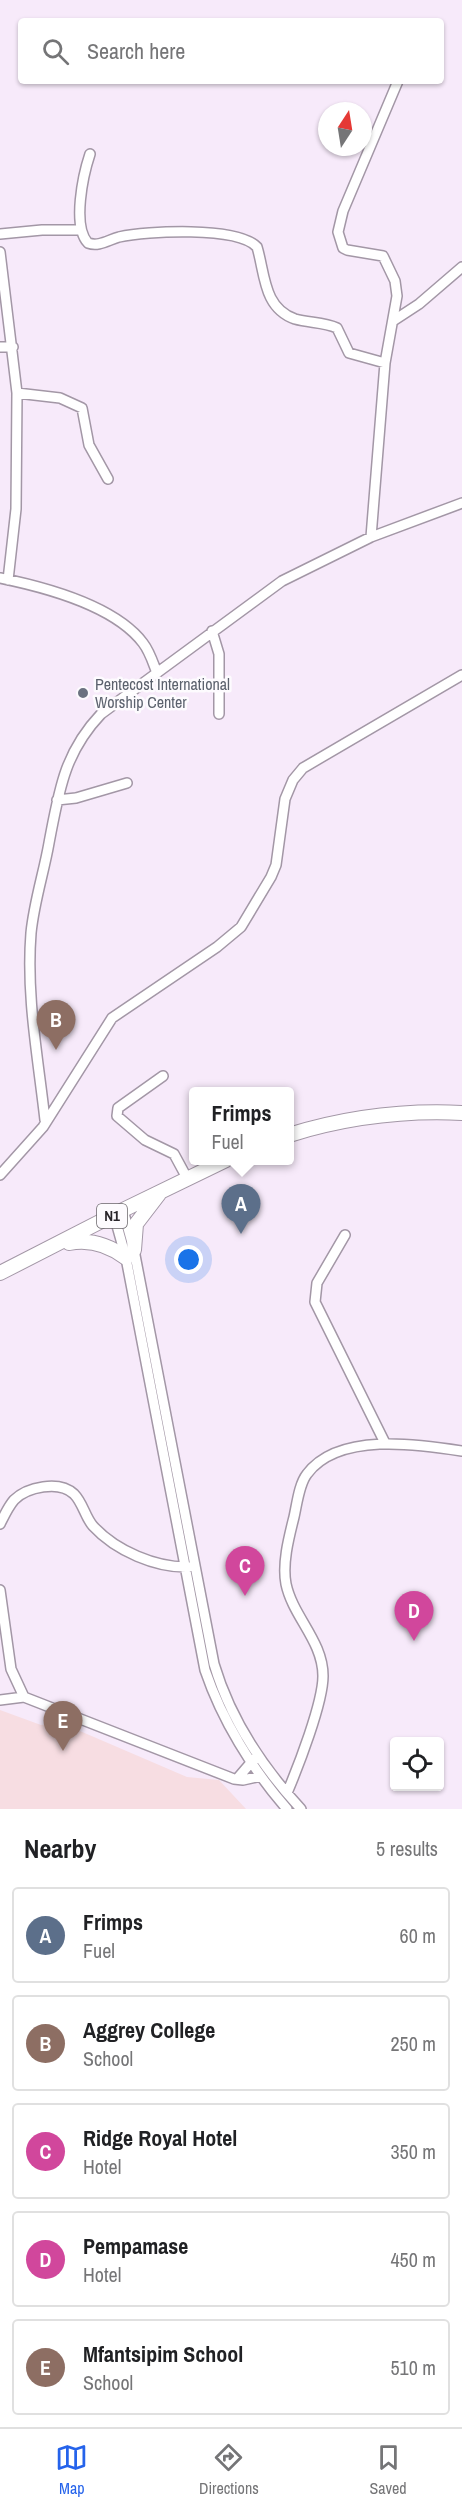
<!DOCTYPE html>
<style>
body{margin:0;font-family:"Archivo Narrow",sans-serif;background:#f2f2f2;color:#202124}
.controls{position:absolute;right:18px;bottom:18px;display:grid;overflow:hidden;border-radius:6px;box-shadow:0 2px 4px #0004}
.controls button{width:54px;height:54px;display:grid;place-items:center;padding:0;border:0;border-bottom:2px solid #e0e0e0;background:#fff;color:#202124;font:30px sans-serif}
.compass{position:absolute;left:318px;top:102px;width:54px;height:54px;border-radius:50%;background:#fff;box-shadow:0 2px 4px #0004;rotate:12deg}
.you{position:absolute;left:189px;top:1260px;width:21px;height:21px;margin:-15px;border:4px solid #fff;border-radius:50%;background:#1a73e8;box-shadow:0 0 0 9px #1a73e833}
.badge{display:grid;place-items:center;width:39px;height:39px;border-radius:50%;background:#2563eb;color:#fff;font-size:20px;font-weight:700}
.pin{position:absolute;translate:-50% -50px;filter:drop-shadow(0 2px 3px #0008)}
.pin::after{content:'';position:absolute;top:32px;width:21px;height:18px;background:inherit;clip-path:polygon(0 0,100% 0,50% 100%)}
.popup{position:absolute;left:189px;top:1087px;width:105px;height:78px;box-sizing:border-box;display:grid;place-content:center;border-radius:6px;background:#fff;filter:drop-shadow(0 2px 4px #0005);font-size:20px;white-space:nowrap;color:#757577}
.popup b{font-size:22px;color:#202124}
.popup::after{content:'';position:absolute;left:50%;top:100%;margin-left:-12px;border:12px solid transparent;border-top-color:#fff}
.list{margin:0;padding:0;list-style:none}
h2{display:flex;justify-content:space-between;align-items:center;height:78px;margin:0;padding:0 24px;font-size:26px}
h2 small{font-size:20px;font-weight:400;color:#757577}
.list li{display:grid;grid-template-columns:39px 1fr auto;gap:18px;align-items:center;box-sizing:border-box;height:96px;margin:0 12px 12px;padding:0 12px;border:2px solid #e0e0e0;border-radius:6px}
.list b{display:block;font-size:22px;white-space:nowrap}
.list p{margin:0;font-size:20px;white-space:nowrap;color:#757577}
.list em{font-size:20px;font-style:normal;color:#757577}
.icon{flex:none;width:33px;height:33px;fill:none;stroke:currentColor;stroke-width:2;stroke-linecap:round;stroke-linejoin:round}
.map{position:relative;flex:none;width:462px;height:1809px;overflow:hidden}
.search{position:absolute;background:#fff;box-shadow:0 2px 4px #0004;left:18px;right:18px;top:18px;height:66px;display:flex;align-items:center;gap:15px;box-sizing:border-box;padding:0 21px;border-radius:6px;color:#757577;font-size:22px}
.sheet{height:618px;background:#fff}
nav{display:flex;justify-content:space-around;align-items:center;box-sizing:border-box;height:84px;border-top:2px solid #e0e0e0;background:#fff;font-size:16px;color:#757577}
nav a{display:grid;justify-items:center;gap:3px}
nav .on{color:#2563eb}
.map>svg:first-child{display:block}
.education{fill:#f7dde2}
.lines{fill:none;stroke-linecap:round;stroke-linejoin:round}
.minor-casing{stroke:#a397a6;stroke-width:12}
.highway-casing{stroke:#a397a6;stroke-width:16}
.minor{stroke:#fff;stroke-width:9}
.highway{stroke:#fff;stroke-width:14}
.worship-dot{fill:#6b7280;stroke:#fdfbfe;stroke-width:2}
.labels{text-anchor:middle;stroke-width:5;stroke-linejoin:round;paint-order:stroke}
.shield{fill:#fdfbfe;stroke:#69656a;stroke-width:1.5}
.shield-label{font-size:15px;font-weight:bold;fill:#29252a}
.worship-label{font-size:16px;fill:#5b616d;stroke:#fdfbfe;text-anchor:start}
</style>
<div class="map">
<svg width="462" height="1809" viewBox="0 0 462 1809">
<rect width="100%" height="100%" fill="#f7eafa"/>
<path class="education" d="M0,1710L41,1725L59,1722L187,1777L219,1780L246,1809H0Z"/>
<g class="lines">
<g class="minor-casing">
<path id="minor" d="M90,154C83,175 72,226 88,243C99,247 108,240 119,237C147,231 237,226 257,247C265,273 263,308 295,319C309,323 324,322 337,328L349,353L385,363
M0,234L42,230H80
M0,252L17,393L16,509L8,580
M393,321L419,304L462,267
M0,347H13
M17,393L60,398L82,408L89,445L108,479
M371,537L385,363L397,296L395,281L383,256L347,250L343,248L338,232L343,211L398,81
M0,578C44,587 115,606 143,643C150,652 153,663 157,673
M212,631L219,654V714
M57,800L76,798L127,783
M163,1076L118,1108L117,1116L145,1140L174,1154L187,1178
M45,1120C38,1057 26,996 31,933C34,902 44,872 49,843C59,791 64,753 101,714L282,581L371,537L462,503
M0,1175L43,1127L112,1018L217,947L241,927L271,877L276,865L285,799L293,780L303,768L462,675
M123,1210L134,1250L214,1664C230,1718 263,1768 301,1809
M114,1215L126,1258L205,1670C222,1720 252,1769 287,1809
M345,1235L317,1283L315,1302L385,1443
M0,1524C4,1516 8,1507 14,1500C27,1487 59,1480 74,1494C83,1503 85,1517 93,1526C116,1551 156,1568 189,1567
M0,1590L11,1669L24,1697L234,1779L243,1780L261,1776
M0,1700L24,1697
M237,1779L255,1758
M287,1793C298,1767 323,1703 323,1676C323,1641 293,1617 286,1584C282,1563 289,1537 294,1517C297,1504 299,1484 307,1474C338,1432 418,1444 462,1451"/>
</g>
<g class="highway-casing">
<path id="highway" d="M289,1135C347,1117 402,1110 462,1113
M69,1243C90,1239 109,1245 126,1258
M134,1250L136,1224L159,1194
M0,1273L123,1210L226,1160"/>
</g>
<use href="#minor" class="minor"/>
<use href="#highway" class="highway"/>
</g>
<circle class="worship-dot" cx="83" cy="693" r="6"/>
<g class="labels">
<rect class="shield" x="97" y="1204" width="30" height="24" rx="4.5"/>
<g class="shield-label">
<text x="112" y="1221">N1</text>
</g>
<g class="worship-label">
<text x="95" y="690">Pentecost International<tspan x="95" dy="18">Worship Center</tspan></text>
</g>
</g>
</svg>
<div class="controls">
<button><svg class="icon" aria-label="locate" viewBox="0 0 24 24"><circle cx="12" cy="12" r="6"/><path d="M12 2v4M12 18v4M2 12h4M18 12h4"/></svg></button>
</div>
<svg class="compass" viewBox="-18 -18 36 36"><path d="M0-13l5 13h-10z" fill="#e53935"/><path d="M0 13l5-13h-10z" fill="#757577"/></svg>
<div class="you"></div>
<div class="pin badge" style="left:241px;top:1234px;background:#5c6f8a">A</div>
<div class="popup"><b>Frimps</b>Fuel</div>
<div class="pin badge" style="left:56px;top:1050px;background:#8d6e63">B</div>
<div class="pin badge" style="left:245px;top:1596px;background:#d1479c">C</div>
<div class="pin badge" style="left:414px;top:1641px;background:#d1479c">D</div>
<div class="pin badge" style="left:63px;top:1751px;background:#8d6e63">E</div>
<div class="search"><svg class="icon" aria-label="search" viewBox="0 0 24 24"><circle cx="10" cy="10" r="6"/><path d="M15 15l6 6"/></svg>Search here</div>
</div>
<section class="sheet">
<h2>Nearby<small>5 results</small></h2>
<ul class="list">
<li><span class="badge" style="background:#5c6f8a">A</span><div><b>Frimps</b><p>Fuel</p></div><em>60 m</em></li>
<li><span class="badge" style="background:#8d6e63">B</span><div><b>Aggrey College</b><p>School</p></div><em>250 m</em></li>
<li><span class="badge" style="background:#d1479c">C</span><div><b>Ridge Royal Hotel</b><p>Hotel</p></div><em>350 m</em></li>
<li><span class="badge" style="background:#d1479c">D</span><div><b>Pempamase</b><p>Hotel</p></div><em>450 m</em></li>
<li><span class="badge" style="background:#8d6e63">E</span><div><b>Mfantsipim School</b><p>School</p></div><em>510 m</em></li>
</ul>
</section>
<nav>
<a class="on"><svg class="icon" aria-label="map" viewBox="0 0 24 24"><path d="M3 6l6-2 6 2 6-2v14l-6 2-6-2-6 2zM9 4v14M15 6v14"/></svg>Map</a>
<a><svg class="icon" aria-label="directions" viewBox="0 0 24 24"><path d="M12 3l9 9-9 9-9-9zM9 14v-3h6M13 9l2 2-2 2"/></svg>Directions</a>
<a><svg class="icon" aria-label="saved" viewBox="0 0 24 24"><path d="M7 4h10v16l-5-4-5 4z"/></svg>Saved</a>
</nav>
